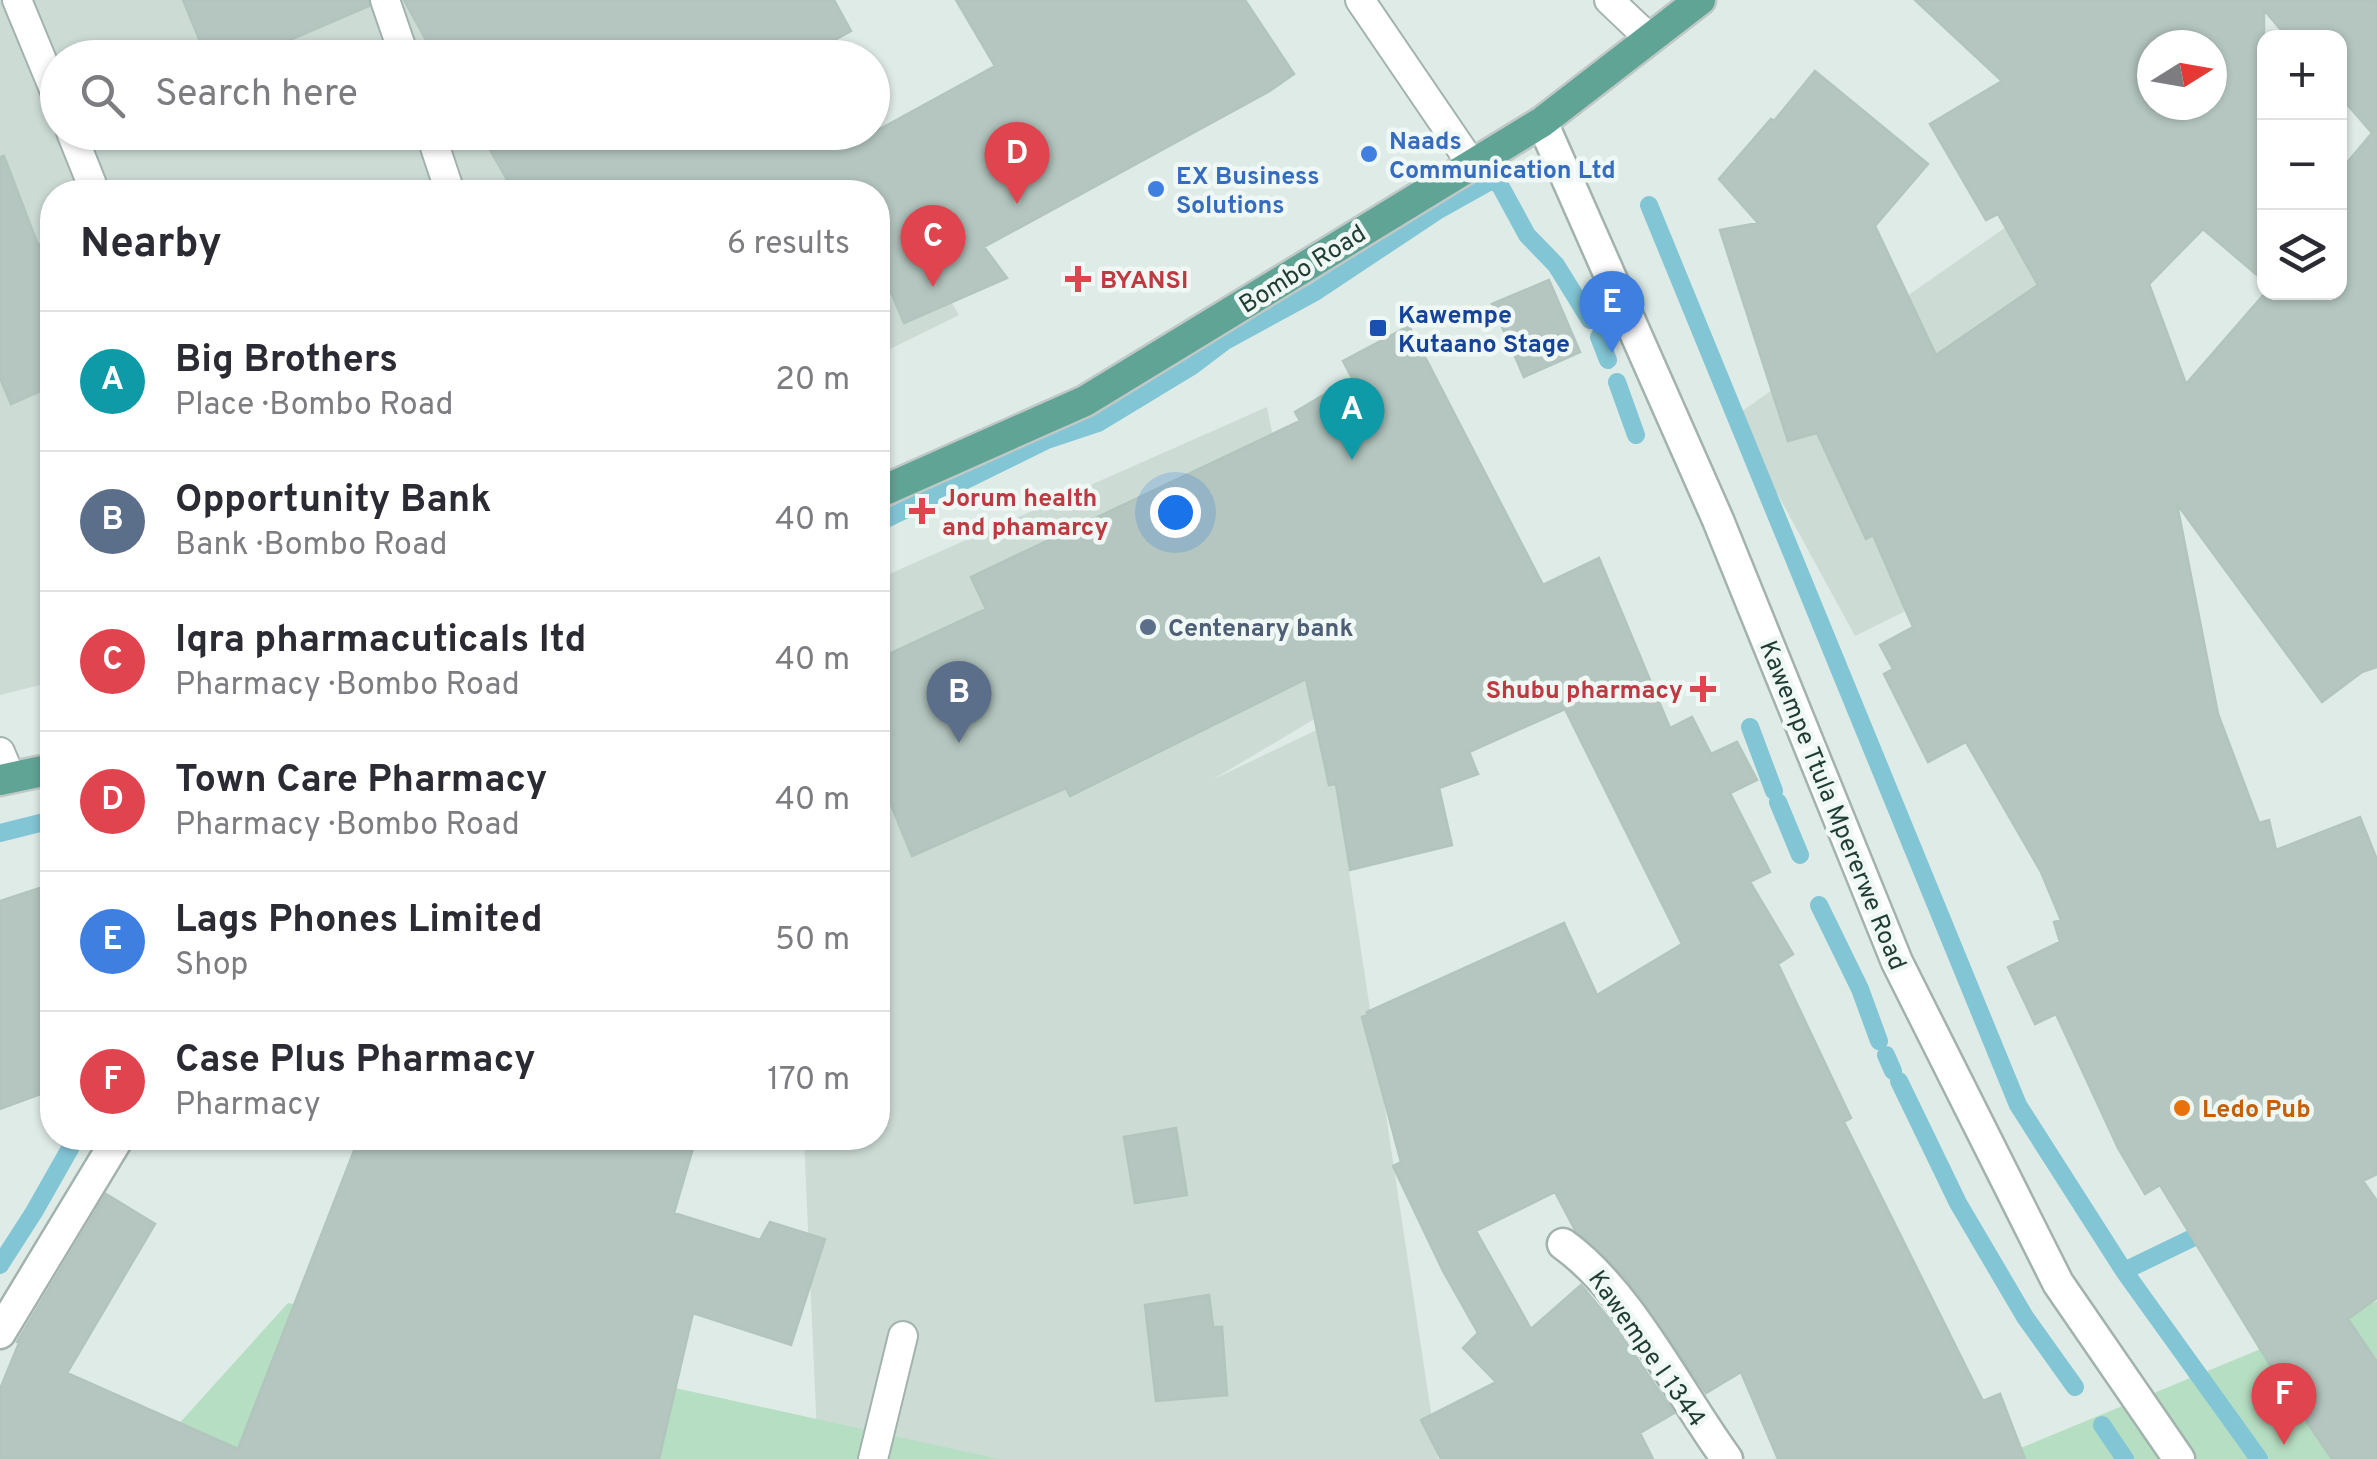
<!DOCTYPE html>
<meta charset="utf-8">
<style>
body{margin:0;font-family:Overpass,sans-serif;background:#f7f7f7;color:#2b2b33}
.controls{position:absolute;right:30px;top:30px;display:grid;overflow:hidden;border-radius:20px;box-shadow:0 2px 8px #0004}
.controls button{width:90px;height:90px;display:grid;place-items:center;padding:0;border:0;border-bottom:2px solid #e1e1e2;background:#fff;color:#2b2b33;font:50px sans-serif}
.compass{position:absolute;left:2137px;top:30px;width:90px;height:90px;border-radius:50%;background:#fff;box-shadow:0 2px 8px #0004;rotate:79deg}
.you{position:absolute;left:1175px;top:512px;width:35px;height:35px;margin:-25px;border:8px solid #fff;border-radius:50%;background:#1a73e8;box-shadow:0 0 0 15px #1a73e833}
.badge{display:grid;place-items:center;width:65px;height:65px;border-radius:50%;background:#1a73e8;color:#fff;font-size:32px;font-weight:700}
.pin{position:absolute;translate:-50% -82px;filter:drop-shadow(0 2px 5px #0008)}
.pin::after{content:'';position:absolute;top:52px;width:35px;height:30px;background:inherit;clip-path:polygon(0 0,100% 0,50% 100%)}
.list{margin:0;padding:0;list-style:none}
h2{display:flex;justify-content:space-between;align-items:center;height:130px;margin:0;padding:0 40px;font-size:42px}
h2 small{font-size:32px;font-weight:400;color:#7c7c81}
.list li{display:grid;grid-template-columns:65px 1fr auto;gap:30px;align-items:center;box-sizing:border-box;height:140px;padding:0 40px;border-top:2px solid #e1e1e2}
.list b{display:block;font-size:38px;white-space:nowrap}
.list p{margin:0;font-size:32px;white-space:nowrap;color:#7c7c81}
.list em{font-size:32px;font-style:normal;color:#7c7c81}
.icon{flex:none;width:55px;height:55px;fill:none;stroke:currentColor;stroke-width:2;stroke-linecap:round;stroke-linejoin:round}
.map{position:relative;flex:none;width:2377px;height:1459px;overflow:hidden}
.search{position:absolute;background:#fff;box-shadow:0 2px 8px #0004;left:40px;top:40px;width:850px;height:110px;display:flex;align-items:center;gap:25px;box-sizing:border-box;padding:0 35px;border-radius:55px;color:#7c7c81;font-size:38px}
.panel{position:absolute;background:#fff;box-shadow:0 2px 8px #0004;left:40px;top:180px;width:850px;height:970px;border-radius:40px}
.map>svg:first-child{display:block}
.built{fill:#cddbd5}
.green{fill:#b6dec2}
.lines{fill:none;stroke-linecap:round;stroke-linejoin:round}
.stream{stroke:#82c5d5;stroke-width:18}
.building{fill:#b4c6bf;stroke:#b1c5bd;stroke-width:2.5;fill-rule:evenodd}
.service-casing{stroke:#a2b3ad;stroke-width:32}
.minor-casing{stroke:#a2b3ad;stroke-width:35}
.tertiary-casing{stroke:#a2b3ad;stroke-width:35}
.primary-casing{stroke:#c0c8c6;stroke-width:35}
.service{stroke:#fff;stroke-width:28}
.minor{stroke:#fff;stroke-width:30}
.tertiary{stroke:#fff;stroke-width:30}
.primary{stroke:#60a495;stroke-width:30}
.shop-dot{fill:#3f7fe0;stroke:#eff8f4;stroke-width:4}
.health-dot{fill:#e0444e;stroke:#eff8f4;stroke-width:4}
.transit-dot{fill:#1a4fb4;stroke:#eff8f4;stroke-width:4}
.service-dot{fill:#5c6f8a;stroke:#eff8f4;stroke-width:4}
.food-dot{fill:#e8710a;stroke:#eff8f4;stroke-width:4}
.labels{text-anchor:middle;stroke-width:9;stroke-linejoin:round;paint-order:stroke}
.shop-label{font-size:25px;font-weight:bold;fill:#366cbe;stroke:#eff8f4;text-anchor:start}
.street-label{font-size:25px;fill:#1f3c35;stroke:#eff8f4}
.health-label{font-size:25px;font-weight:bold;fill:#be3a42;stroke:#eff8f4;text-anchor:start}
.transit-label{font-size:25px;font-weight:bold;fill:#164399;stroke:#eff8f4;text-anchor:start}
.service-label{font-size:25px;font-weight:bold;fill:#4e5e75;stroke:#eff8f4;text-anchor:start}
.food-label{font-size:25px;font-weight:bold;fill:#c56008;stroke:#eff8f4;text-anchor:start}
</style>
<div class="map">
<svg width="2377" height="1459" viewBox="0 0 2377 1459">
<rect width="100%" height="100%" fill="#dfebe6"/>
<path class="built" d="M0,0H771L805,57L58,58V132L850,133L959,315L878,355V192H52V682L0,695Z
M2016,220L2194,468L1855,636L1735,416Z
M1267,407L1328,711L1212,780L1327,725L1438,1459H818L804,1138H878V579Z"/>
<path class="green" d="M2377,1301V1459H1994Z
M288,1303L999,1459H147Z"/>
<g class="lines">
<path class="stream" d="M1649,205L2018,1105L2124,1271L2259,1459
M1599,337L1608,360
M1617,382L1636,435
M878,523L1047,440L1098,423L1192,366L1225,341L1315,292L1437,211L1496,178L1527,235L1556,265L1590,320
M1750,727L1774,791
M1778,802L1800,855
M0,833L52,820
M1819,905L1860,989L1879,1041
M1886,1055L1893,1071
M1899,1081L1958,1203L2025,1317L2075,1387
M0,1265L34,1212L76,1138
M2124,1271L2211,1229
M2102,1425L2125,1459"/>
</g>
<path class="building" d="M183,0H368L369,6L248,58H207Z
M404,0H834L851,31L802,58H436Z
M956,0H1245L1294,74L1268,92L984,247L1007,278L904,323L878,261V192H514L480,132H839L847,147L995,66Z
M1915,0H2377V667L2362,672L2322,702L2177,504L2218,714L2259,823L2269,820L2276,850L2360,817L2377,860V1174L2363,1181L2377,1201V1298L2348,1319L2377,1362V1459H2332L2286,1391L2160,1185L2145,1194L2118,1148L2056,1014L2035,1024L2008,967L2060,942L2054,922L2061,920L2041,872L1966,742L1928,762L1884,674L1893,669L1880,645L1913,627L1873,535L1866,539L1817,433L1788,441L1720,230L1758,223L1719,179L1771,119L1774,121L1815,71L1928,164L1875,226L1936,355L2038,285L1998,214L1986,220L1930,124L2002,81ZM2264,10L2288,38H2340V96L2372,133L2340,171V292H2266L2186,384L2149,284L2203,229L2264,281ZM2152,45H2212V105H2152Z
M4,156L38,245L52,239V386L11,404L0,378V157Z
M1549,280L1580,352L1524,377L1492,304Z
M1409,326L1543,585L1599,558L1670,728L1692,717L1711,754L1737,742L1757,780L1730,793L1770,872L1750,882L1793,954L1778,964L1851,1118L1844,1122L1983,1401L2000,1394L2025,1459H1778L1741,1372L1706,1393L1625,1277L1575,1230L1555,1192L1476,1231L1531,1329L1581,1285L1616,1327L1674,1413L1640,1433L1653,1459H1441L1421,1420L1496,1382L1463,1348L1478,1333L1443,1271L1393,1166L1401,1162L1362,1017L1367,1015V1012L1564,923L1597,995L1682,944L1565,709L1469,752L1478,774L1439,788L1452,845L1350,870L1336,784L1329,785L1306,679L1070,796L1066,788L912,856L878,773V659L986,609L971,577L1300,421L1295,412L1352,378L1343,361Z
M52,884V1090L0,1109V901Z
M1176,1128L1187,1195L1135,1203L1124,1137Z
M359,1138H696L674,1213L760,1240L770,1222L825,1239L791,1345L693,1313L659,1459H0V1389L19,1343L17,1342L106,1194L155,1224L67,1373L238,1449Z
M1209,1295L1213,1327H1222L1227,1395L1156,1401L1145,1305Z"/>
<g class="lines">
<g class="service-casing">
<path id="service" d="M17,0L58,99
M385,0L405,58
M1360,0L1471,163
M1609,0L1650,39
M71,132L95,192
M430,132L450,192
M0,752L11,778
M873,1459L903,1336"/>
</g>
<g class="minor-casing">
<path id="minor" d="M1563,1244C1630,1292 1678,1392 1727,1459
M0,1333L118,1138"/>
</g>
<g class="tertiary-casing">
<path id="tertiary" d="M1542,122L1718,520L1897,962L2058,1283L2179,1459"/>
</g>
<g class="primary-casing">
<path id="primary" d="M878,493L1085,401L1542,122L1700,0
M0,780L52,769"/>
</g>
<use href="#service" class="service"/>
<use href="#minor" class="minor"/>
<use href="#tertiary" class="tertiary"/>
<use href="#primary" class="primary"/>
</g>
<g class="shop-dot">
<circle cx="1369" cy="154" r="10"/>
<circle cx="1156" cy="189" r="10"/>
</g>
<g class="health-dot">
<path d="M1073 264h10v10h10v10h-10v10h-10v-10h-10v-10h10z"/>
<path d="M917 496h10v10h10v10h-10v10h-10v-10h-10v-10h10z"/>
<path d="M1698 674h10v10h10v10h-10v10h-10v-10h-10v-10h10z"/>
</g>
<rect class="transit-dot" x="1368" y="318" width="20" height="20" rx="5"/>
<circle class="service-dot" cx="1148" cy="627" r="10"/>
<circle class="food-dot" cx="2182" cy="1108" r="10"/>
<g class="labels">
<g class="shop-label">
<text x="1389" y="149">Naads<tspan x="1389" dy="29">Communication Ltd</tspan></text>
<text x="1176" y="184">EX Business<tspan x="1176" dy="29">Solutions</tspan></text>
</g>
<g class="street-label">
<text transform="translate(1302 268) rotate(-32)" y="9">Bombo Road</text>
<text transform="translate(1834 805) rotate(68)" y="9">Kawempe Ttula Mpererwe Road</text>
<text transform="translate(1648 1348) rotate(55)" y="9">Kawempe I 1344</text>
</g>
<g class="health-label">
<text x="1100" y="288">BYANSI</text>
<text x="942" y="506">Jorum health<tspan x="942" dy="29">and phamarcy</tspan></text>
<text x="1683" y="698" text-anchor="end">Shubu pharmacy</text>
</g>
<g class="transit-label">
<text x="1398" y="323">Kawempe<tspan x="1398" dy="29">Kutaano Stage</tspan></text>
</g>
<g class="service-label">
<text x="1168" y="636">Centenary bank</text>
</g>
<g class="food-label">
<text x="2202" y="1117">Ledo Pub</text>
</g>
</g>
</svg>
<div class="controls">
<button>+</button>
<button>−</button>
<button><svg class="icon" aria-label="layers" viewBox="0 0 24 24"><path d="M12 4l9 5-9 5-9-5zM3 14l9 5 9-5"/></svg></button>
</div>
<svg class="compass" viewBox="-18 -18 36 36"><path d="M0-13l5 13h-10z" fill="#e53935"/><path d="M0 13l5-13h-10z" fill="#7c7c81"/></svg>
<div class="you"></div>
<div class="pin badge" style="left:1352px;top:460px;background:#0f9aa8">A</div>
<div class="pin badge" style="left:959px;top:743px;background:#5c6f8a">B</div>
<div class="pin badge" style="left:933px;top:287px;background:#e0444e">C</div>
<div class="pin badge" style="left:1017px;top:204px;background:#e0444e">D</div>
<div class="pin badge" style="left:1612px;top:353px;background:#3f7fe0">E</div>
<div class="pin badge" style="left:2284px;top:1445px;background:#e0444e">F</div>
<div class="search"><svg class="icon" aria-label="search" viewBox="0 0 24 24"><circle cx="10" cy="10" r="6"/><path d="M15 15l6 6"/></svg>Search here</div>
<section class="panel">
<h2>Nearby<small>6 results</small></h2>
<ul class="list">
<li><span class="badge" style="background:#0f9aa8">A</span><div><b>Big Brothers</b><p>Place · Bombo Road</p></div><em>20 m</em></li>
<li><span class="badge" style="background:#5c6f8a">B</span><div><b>Opportunity Bank</b><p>Bank · Bombo Road</p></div><em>40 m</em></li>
<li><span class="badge" style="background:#e0444e">C</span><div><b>Iqra pharmacuticals ltd</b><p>Pharmacy · Bombo Road</p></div><em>40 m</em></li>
<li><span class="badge" style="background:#e0444e">D</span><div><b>Town Care Pharmacy</b><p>Pharmacy · Bombo Road</p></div><em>40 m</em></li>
<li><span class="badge" style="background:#3f7fe0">E</span><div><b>Lags Phones Limited</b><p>Shop</p></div><em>50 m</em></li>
<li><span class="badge" style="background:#e0444e">F</span><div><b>Case Plus Pharmacy</b><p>Pharmacy</p></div><em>170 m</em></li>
</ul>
</section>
</div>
